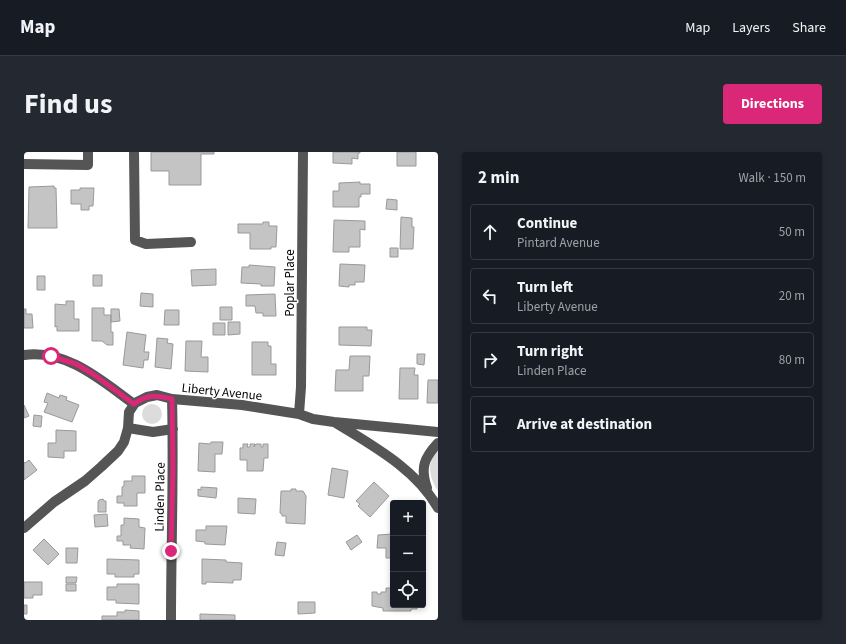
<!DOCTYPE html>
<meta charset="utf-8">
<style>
body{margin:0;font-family:"Source Sans 3",sans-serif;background:#242831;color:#f1f3f6}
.controls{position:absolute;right:12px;bottom:12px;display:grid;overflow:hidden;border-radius:4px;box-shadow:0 2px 6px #0003}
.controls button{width:36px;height:36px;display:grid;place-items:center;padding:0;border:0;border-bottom:1px solid #363941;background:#171b24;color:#f1f3f6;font:20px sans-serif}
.stop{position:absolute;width:12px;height:12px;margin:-9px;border:3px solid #db2777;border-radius:50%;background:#fff}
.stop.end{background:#db2777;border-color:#fff;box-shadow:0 1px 4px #0008}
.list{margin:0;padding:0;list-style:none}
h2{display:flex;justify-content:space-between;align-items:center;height:52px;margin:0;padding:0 16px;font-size:17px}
h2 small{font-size:13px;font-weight:400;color:#9ea1a6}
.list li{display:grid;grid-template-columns:26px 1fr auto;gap:12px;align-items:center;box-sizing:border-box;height:56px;margin:0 8px 8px;padding:0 8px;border:1px solid #363941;border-radius:4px}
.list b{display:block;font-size:15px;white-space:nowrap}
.list p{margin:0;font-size:13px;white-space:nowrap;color:#9ea1a6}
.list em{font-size:13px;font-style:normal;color:#9ea1a6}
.icon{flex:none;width:22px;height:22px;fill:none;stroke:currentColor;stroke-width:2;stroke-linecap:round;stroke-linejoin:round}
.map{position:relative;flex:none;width:414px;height:468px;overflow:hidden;border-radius:4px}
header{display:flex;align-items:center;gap:24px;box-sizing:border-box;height:56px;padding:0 20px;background:#171b24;border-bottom:1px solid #363941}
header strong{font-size:19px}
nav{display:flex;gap:22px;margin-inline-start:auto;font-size:14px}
.intro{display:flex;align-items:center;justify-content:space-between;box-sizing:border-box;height:96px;padding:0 24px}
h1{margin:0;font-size:28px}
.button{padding:10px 18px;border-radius:4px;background:#db2777;color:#fff;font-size:14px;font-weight:700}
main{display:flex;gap:24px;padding:0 24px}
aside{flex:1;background:#171b24;border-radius:4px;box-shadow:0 2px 6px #0003}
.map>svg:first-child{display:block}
.green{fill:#dcdcdc}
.building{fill:#c4c4c4;stroke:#999}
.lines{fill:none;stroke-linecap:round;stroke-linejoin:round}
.minor{stroke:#555;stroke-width:10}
.route{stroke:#db2777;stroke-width:5}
.labels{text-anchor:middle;stroke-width:3;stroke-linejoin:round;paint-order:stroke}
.street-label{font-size:13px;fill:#000;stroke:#fff}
</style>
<header>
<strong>Map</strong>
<nav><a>Map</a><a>Layers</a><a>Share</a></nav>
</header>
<div class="intro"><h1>Find us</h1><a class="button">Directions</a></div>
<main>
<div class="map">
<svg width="414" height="468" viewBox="0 0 414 468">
<rect width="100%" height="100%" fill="#fff"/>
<path class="green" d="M118 262a10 10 0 1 1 20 0a10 10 0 1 1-20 0Z
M414,298V339C405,326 402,310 414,298Z"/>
<path class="building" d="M127,0H190V2H177V33H145V19H127Z
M309,0H336V1H334V7L328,6V12L309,11Z
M373,0H392V14H373Z
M336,30V32H346V42H337V45H335V55H309V39H315V31Z
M30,34V36H32L33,76H4L5,35Z
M56,36H70L69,54H65V58H57V52H47V38H56Z
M363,47L373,48V58L362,57Z
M377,65L388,66V75H390L389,97H376Z
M310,68L341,69V78L336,77V95H325V100H309Z
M239,70H245V74H253L252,95H247V97H226V81H214V72H239Z
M366,96H374V105H366Z
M316,112L341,113L340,130H331V133H325V135L315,134Z
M225,113L251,115L250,134H237V132L217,131L218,115H225Z
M192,117V133L168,134L167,118Z
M69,123H78V134H69Z
M13,124H21V138H13Z
M117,141L129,142V155L116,154Z
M251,142L252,164H239V161H232L231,154H222V143Z
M42,149H50V167H55V179H33V174L31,175V152L42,153Z
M196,155H208V168H196Z
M68,156H80V163H87V180H89V193H83L78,189H68Z
M0,157H2V162H8L9,176H0Z
M87,157H95L96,169L87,170Z
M141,158H155V173H140Z
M204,170H216V182L204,183Z
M189,171H201V183H189Z
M315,175H343V178H348L347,194L315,193Z
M103,180L122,183L120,200H125L124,208H120L119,216L99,213Z
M133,186L144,187L143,191L149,192L147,217L131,215Z
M162,189H178L177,205H184V220L161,219Z
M228,190H244V194H247V212H252V223H228Z
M393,202H401L400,213L393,212Z
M326,204H346L345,224H339V239H311L312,218H325Z
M376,216H391L390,223H394V247H375Z
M404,228H414V251H403Z
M23,241L35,246L36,243L43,245L42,248L55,253L48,270L20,260L24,251L20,250Z
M0,253L5,264L0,266Z
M10,263L18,264L17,275L9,274Z
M32,278L52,279V299H40V306L24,305V291H32Z
M187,290H199L198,302H191V320L174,319L175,291L186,292Z
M219,292H224L223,295H226V292H231L230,295L232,292H237V295H239V292H244V306H240L239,319H223V308H216V296H219Z
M5,308L13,318L0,328V310L1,311Z
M308,316L324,319L320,346L304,343Z
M108,324H121V341H113V354H100V351H93V344H98V335L100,334V329H108Z
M350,330L365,344L346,365L334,354L336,352L332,349Z
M177,335L193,336L192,346L174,344V337L177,338Z
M267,337H272V339H279L282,344L281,372L262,371V364H258V362L256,361L257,339H267Z
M214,346L232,347L231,362L214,361Z
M79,347L80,349H82V360H74V350L75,348Z
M83,362L84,374L71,375L70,363Z
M100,366L115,367V375L121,376L120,397L106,396L107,393H99V389H93V384H97V373H100Z
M182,374H203L201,393L181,392V390L172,389V378H182Z
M368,382H369V406H362V396H353L354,383Z
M333,383L338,390L327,398L322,390Z
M20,387L35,402L24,413L9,398Z
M253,390L262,391L260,404L251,403Z
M42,396H54L53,411H42Z
M83,407L115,408V422H110V425H91V422H83Z
M178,407L202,408V410L218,411L217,428H209V431L182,430V432H178Z
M42,425H53L52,431H42Z
M0,430H18V443H9V446H0Z
M42,432H52V439H42Z
M93,432H115V452L92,451V448H83V435H93Z
M362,436H369V453H393V457H387V459H359V456L348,454V440H353V442H357V440H362Z
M274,450H291V461L274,462Z
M0,453H3V462H0Z
M101,458L115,459V468H78V464H93V460H101Z
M176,462L211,463V468H176Z"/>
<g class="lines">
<path class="minor" d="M110,0L111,88L122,92L167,90
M0,12L64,13V0
M0,203C43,197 78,229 110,252
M275,262L277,235L279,0
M312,271C349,294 392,317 414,356
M104,276L129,280L149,277
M403,336C396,316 400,306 414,291
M0,376L30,350L61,329L77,315L94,299L100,290L104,276L105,260L111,251L123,245L133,243L148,247L218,253L275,262L289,267L310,270L414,280
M147,468C147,394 150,320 148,247"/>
</g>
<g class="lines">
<path class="route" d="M27,204L52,212L69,222L110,252C123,242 133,243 148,247L149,315L147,399"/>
</g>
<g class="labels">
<g class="street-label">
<text transform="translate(265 131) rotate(-90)" y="5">Poplar Place</text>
<text transform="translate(198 239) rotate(6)" y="5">Liberty Avenue</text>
<text transform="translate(135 345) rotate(-89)" y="5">Linden Place</text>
</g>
</g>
</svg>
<div class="controls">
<button>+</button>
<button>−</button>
<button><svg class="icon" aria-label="locate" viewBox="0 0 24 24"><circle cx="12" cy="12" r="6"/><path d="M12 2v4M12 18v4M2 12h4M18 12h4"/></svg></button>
</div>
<div class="stop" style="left:27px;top:204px"></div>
<div class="stop end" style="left:147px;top:399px"></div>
</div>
<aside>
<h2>2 min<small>Walk · 150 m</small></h2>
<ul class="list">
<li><svg class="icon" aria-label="ahead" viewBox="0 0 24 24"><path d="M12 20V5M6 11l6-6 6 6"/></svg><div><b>Continue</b><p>Pintard Avenue</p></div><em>50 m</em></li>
<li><svg class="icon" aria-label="left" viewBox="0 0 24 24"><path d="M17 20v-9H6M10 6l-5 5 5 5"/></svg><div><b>Turn left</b><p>Liberty Avenue</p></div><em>20 m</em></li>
<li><svg class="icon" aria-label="right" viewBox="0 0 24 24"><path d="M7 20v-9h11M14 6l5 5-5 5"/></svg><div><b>Turn right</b><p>Linden Place</p></div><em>80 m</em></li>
<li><svg class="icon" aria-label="arrive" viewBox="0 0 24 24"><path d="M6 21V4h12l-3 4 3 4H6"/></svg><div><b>Arrive at destination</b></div></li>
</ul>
</aside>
</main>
